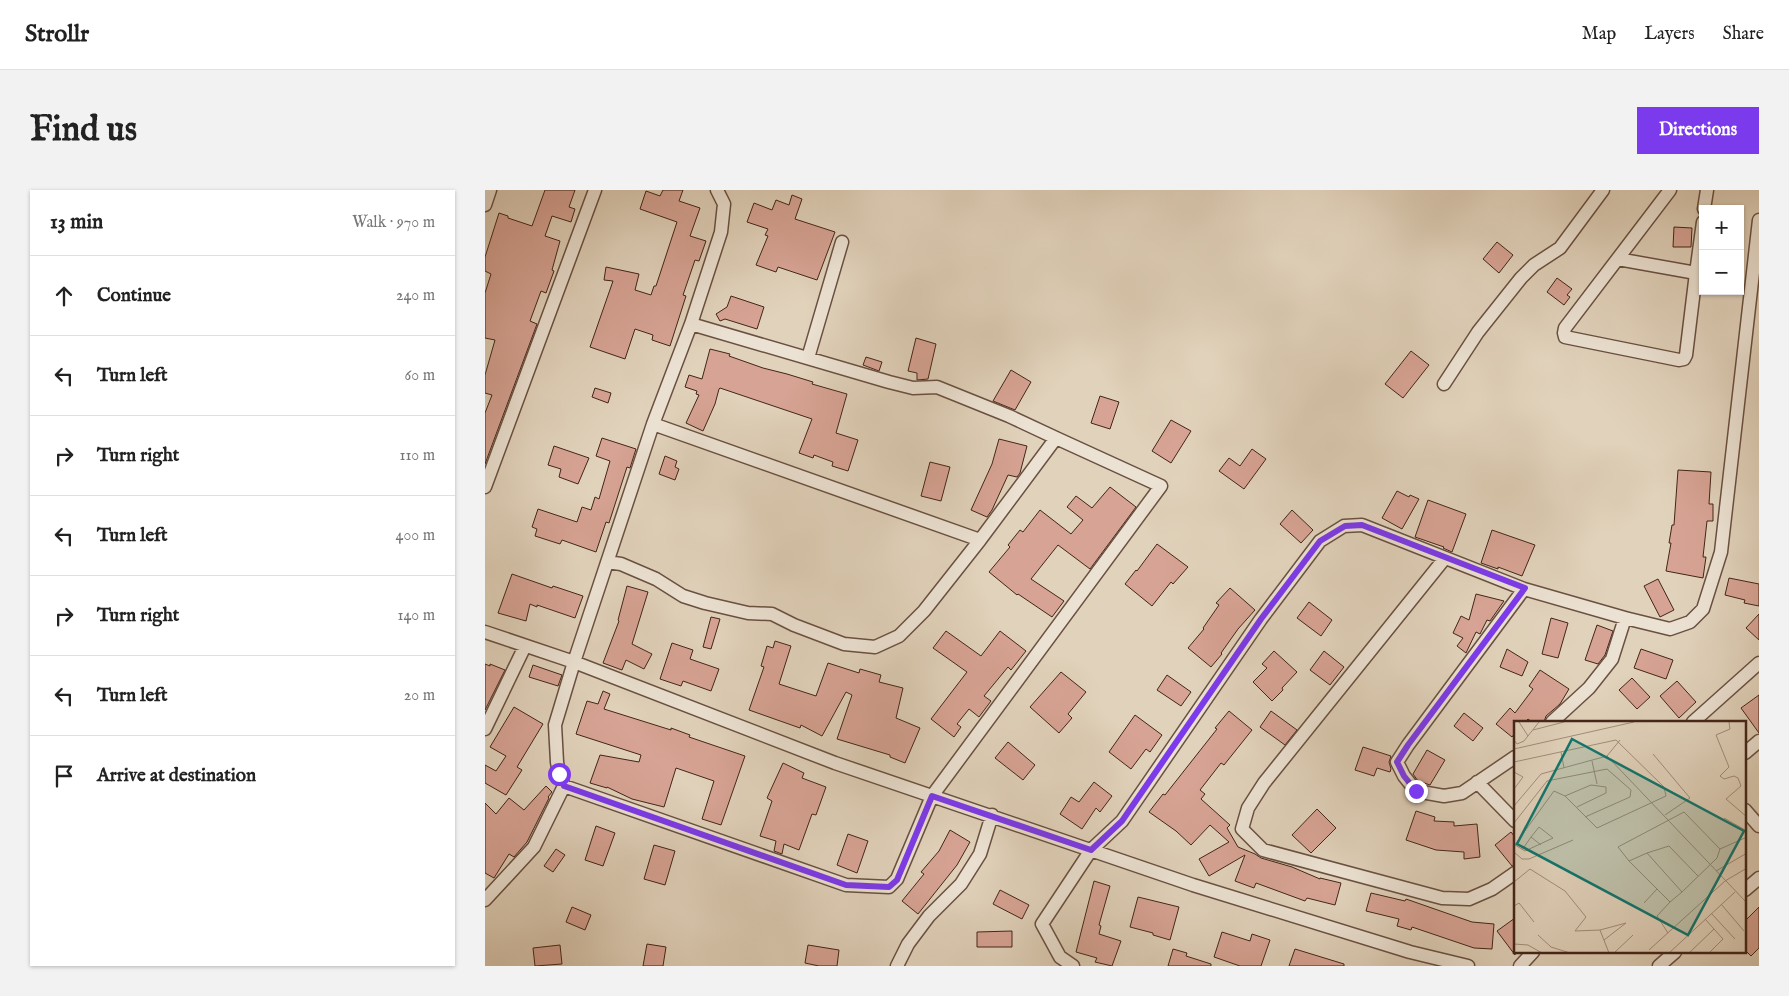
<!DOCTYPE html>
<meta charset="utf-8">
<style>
body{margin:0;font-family:"IM FELL English",serif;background:#f2f2f2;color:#222}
.controls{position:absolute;right:15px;top:15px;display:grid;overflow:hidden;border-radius:0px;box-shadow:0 1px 4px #0004}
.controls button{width:45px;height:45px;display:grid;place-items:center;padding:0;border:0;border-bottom:1px solid #e0e0e0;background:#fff;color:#222;font:25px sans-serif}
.stop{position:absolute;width:15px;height:15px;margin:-11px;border:4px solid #7c3aed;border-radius:50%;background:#fff}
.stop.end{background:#7c3aed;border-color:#fff;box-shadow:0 1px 5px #0008}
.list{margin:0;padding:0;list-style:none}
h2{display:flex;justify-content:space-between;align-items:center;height:65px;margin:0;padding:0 20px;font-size:21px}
h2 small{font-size:16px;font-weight:400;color:#767676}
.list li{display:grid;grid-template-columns:32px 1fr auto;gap:15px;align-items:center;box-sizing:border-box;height:80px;padding:0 20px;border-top:1px solid #e0e0e0}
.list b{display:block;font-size:19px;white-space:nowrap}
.list em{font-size:16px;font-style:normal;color:#767676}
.icon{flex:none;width:28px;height:28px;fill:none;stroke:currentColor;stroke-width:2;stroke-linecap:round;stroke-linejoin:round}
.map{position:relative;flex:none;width:1274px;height:776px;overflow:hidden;border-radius:0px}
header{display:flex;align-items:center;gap:30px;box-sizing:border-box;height:70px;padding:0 25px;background:#fff;border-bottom:1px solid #e0e0e0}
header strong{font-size:24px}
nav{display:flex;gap:28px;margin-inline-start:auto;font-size:18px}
.intro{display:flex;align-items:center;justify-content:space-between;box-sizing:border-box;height:120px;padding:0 30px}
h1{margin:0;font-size:35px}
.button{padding:12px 22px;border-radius:0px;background:#7c3aed;color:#fff;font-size:18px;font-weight:700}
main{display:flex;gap:30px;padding:0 30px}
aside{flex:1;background:#fff;border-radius:0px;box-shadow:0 1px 4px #0004}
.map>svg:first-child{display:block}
.building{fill:#d7a394;stroke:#432518}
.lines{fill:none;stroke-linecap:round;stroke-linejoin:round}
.street-casing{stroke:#6a5041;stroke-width:15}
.street{stroke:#ece2d3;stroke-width:12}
.route{stroke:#7c3aed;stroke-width:6}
.inset-road{fill:none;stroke:#a28d7a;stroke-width:1}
.view{fill:#0f766e;fill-opacity:0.15;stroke:#0f766e;stroke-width:2.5}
.inset-edge{fill:none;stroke:#432518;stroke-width:2.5}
</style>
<header>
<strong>Strollr</strong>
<nav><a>Map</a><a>Layers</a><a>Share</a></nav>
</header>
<div class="intro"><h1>Find us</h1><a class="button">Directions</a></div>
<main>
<aside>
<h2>13 min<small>Walk · 970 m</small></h2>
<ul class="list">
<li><svg class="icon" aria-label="ahead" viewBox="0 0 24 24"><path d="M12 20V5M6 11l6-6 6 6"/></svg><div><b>Continue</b></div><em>240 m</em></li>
<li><svg class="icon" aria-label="left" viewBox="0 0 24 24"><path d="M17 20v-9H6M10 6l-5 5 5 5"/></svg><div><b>Turn left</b></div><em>60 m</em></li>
<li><svg class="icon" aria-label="right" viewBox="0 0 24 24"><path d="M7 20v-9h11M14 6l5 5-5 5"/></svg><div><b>Turn right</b></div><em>110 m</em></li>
<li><svg class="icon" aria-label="left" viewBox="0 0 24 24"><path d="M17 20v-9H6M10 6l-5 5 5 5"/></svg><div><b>Turn left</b></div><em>400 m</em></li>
<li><svg class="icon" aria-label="right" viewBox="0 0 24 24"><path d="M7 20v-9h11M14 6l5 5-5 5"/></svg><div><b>Turn right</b></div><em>140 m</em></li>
<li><svg class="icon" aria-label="left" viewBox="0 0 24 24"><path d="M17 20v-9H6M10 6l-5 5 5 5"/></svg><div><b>Turn left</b></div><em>20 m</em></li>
<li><svg class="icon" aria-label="arrive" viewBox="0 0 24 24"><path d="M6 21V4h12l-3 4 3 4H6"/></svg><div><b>Arrive at destination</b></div></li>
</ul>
</aside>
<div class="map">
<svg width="1274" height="776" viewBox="0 0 1274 776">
<rect width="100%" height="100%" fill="#e1d2bb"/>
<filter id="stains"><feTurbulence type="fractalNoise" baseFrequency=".004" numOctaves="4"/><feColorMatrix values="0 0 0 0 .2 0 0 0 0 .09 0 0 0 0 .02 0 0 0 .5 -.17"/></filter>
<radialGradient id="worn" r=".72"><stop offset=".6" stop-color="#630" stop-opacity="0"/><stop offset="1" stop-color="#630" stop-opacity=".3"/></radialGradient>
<path class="building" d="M60,0H90L84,17L90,19L86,32L67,26L60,46L75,51L67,80L69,81L61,103L56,101L45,131L52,134L0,274V223L7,205L0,203V185L10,150L0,148V103L6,84L0,81V67L14,23L23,26V28L47,36Z
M178,0H198L194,11L215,18L205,46L221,51L214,71L210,70L198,105L201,106L185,156L167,150L168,145L150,139L140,169L105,157L128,91L119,90L121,77L154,84L150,100L166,105L169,96H171L192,32L155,19L161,1L175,6Z
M307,5L317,9L310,29L350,42L332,90L293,77L291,82L271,75L283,46L280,45L283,39L262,32L269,13L287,20L291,10L304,15Z
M1189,37L1207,38L1206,57H1188Z
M1012,52L1028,65L1014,83L998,69Z
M1072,88L1087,99L1082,105L1085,107L1079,115L1062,102Z
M246,106L279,117L272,139L240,129L235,131L231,124L242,117Z
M431,148L451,154L443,189L432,190V183L423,181Z
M225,159L245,164L244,166L278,178L302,184L328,192L327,194L362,204L351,243L373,250L363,281L347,276L348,272L329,265L328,268L314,263L327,229L235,198L234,199L230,214L218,241L201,233L214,205L211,204L212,201L200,197L204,185L217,189Z
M926,161L944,175L918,208L900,194Z
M381,167L397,172L394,181L378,175Z
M526,180L546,192L530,220L508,211Z
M110,198L126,203L123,213L107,207Z
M615,206L634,212L625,239L606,233Z
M686,230L706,241L686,273L667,261Z
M117,248L151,259L145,278L142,277L124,333L121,332L111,362L77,350L75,354L50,346L52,339L47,337L53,319L92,332L97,317L106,320L110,307L114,309L125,271L111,266Z
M514,249L542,256L535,283L532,287L523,285L507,320L502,327L486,320L507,274Z
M69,256L104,268L93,294L74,287L76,279L63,275Z
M767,259L781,269L759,299L734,281L744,268L755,276Z
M180,266L192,271L190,277L194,279L190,290L174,284Z
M445,272L465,277L456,311L436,306Z
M1193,280L1226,282L1224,314H1228V331H1222L1218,367H1221L1218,388L1181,381L1186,353H1184L1187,335H1189Z
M625,297L651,317L605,379L573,355L546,389L579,411L567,427L533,404L532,405L504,382L525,357L523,355L535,340L538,342L555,320L586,344L598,330L582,317L591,306L607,318Z
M912,301L924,307L925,305L934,309L917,339L897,328Z
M943,310L981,324L967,362L958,358L959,357L930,347Z
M807,320L828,340L816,353L795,334Z
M1007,340L1050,355L1037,386L1013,377V379L996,373Z
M672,354L703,377L688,394L686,392L667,416L640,394L651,380L652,381Z
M27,384L67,398L68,396L98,406L90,428L52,415V417L45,414L41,431L13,423Z
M1244,388L1274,394V416L1259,413L1260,410L1240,405Z
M1173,389L1189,420L1175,427L1159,396Z
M142,396L163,402L147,454L167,464L159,479L141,470L137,480L118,473L134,431L133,430Z
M745,398L770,420L753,439L736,463L737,464L726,477L703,458L719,439L718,438L734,415L731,413Z
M991,404L1019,411L1005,431L1002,430L995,444L991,442L981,463L972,456L978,448L968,443L976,426L984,430Z
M824,412L847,430L836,446L812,428Z
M1274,424V450L1261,438Z
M226,427L235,429L226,459L218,457Z
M1066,428L1083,433L1073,468L1057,464Z
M1112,435L1128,441L1120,465L1113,474L1100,470Z
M461,441L496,466L515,441L541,461L526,480L523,477L499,506L506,511L494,527L484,519L472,534L476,537L469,547L446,529L482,482L448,458Z
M290,451L306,456L294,494L331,506L343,473L374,483L375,479L396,485L394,492L418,498L411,528L435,538L420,573L405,567V565L352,549L367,505L361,502L337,546L316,535L315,538L264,520L279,477L276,476L282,456L288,458Z
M187,453L208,460L205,469L234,479L226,501L198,491L196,496L175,489Z
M1022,459L1043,472L1037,486L1015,477Z
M1156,459L1188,470L1181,489L1149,478Z
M789,461L812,482L797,498L798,500L787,511L768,492L782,478L777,474Z
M839,461L859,477L845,495L825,480Z
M0,474L5,476V474L20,480L0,520Z
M48,475L77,485L73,496L44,487Z
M1055,480L1084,499L1075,514L1061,526L1059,532H1047L1043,529L1040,532H1030V543L1027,547L1011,534L1025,518L1030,523L1048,499L1044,496Z
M576,482L601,502L583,524L587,528L574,543L545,517Z
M682,485L706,502L696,516L672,500Z
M1147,488L1165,507L1152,519L1134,500Z
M1192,491L1211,512L1194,528L1175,506Z
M118,501L125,504L119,519L186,540V538L205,545L204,547L260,566L236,635L217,629L229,591L191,578L179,617L147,609L122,597V598L105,593L115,565L154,572L156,565L91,544L102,511L113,514Z
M1274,505V543L1256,518Z
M29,517L58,534L32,577L37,580L21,605L0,593V575L11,581L21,566L5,557Z
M744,521L767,540L739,575L736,573L715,600L720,604L716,609L745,635L742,638L753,657L770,664L776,668L807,677L835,689V688L856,693L850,715L822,708L820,711L771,693L769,698L750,691L760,665L724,686L714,669L744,652L725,635L706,655L691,641L664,622L678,604L680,605L732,539L730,538Z
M786,521L812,540L800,555L775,537Z
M979,523L998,538L988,551L969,536Z
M650,525L677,545L665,562L661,559L646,579L624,562Z
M523,552L550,575L538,590L510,568Z
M878,557L906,566L904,572L906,579L905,582L892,578L889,586L870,580Z
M942,560L960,570L945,595L933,591L928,584Z
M298,573L319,583L317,588L341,597L331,625L327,624L314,660L299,654L297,664L289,661L291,651L275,646L287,611L282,608Z
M609,592L627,606L615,622L611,618L597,639L575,624L586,607L594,612Z
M61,596L67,602L63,607L64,608L42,652L29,667L24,664L9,688L0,683V613L11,624L24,608L39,620Z
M832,619L851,638L826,663L807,645Z
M931,621L950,627L949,631L969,632V636L992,634L995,667L979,669V662L951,660L921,650Z
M111,636L130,643L118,676L100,670Z
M465,640L485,652L472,675L433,724L417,711L439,684L436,682L454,661Z
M1026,642L1030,647V675L1027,676L1010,655Z
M363,644L383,651L372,683L352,675Z
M169,655L190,661L180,695L159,689Z
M71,659L80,665L68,682L59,676Z
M609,691L625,696L614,735L616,736L614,744L636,751L627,776L610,772L612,768L591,762Z
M515,700L544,715L537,729L508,714Z
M886,703L920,711L921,709L987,732L1009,734L1007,759L989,758L927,737L926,740L912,736L914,729L881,721Z
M653,707L694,717L685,750L668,745V743L645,737Z
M87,717L106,725L100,740L81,732Z
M1274,717V758L1266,766L1260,760V731Z
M1030,728V765L1012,741Z
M527,741V757H492V742Z
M737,742L765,751L767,744L785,750L776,776H755L729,767Z
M162,754L181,757L178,776H158Z
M75,755L77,774L50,776L48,758Z
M323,755L354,760L352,776H334L320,773Z
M688,759L702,763L701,766L726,774V776H683Z
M810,759L859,774V776H804Z"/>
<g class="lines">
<g class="street-casing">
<path id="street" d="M1185,0L1080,138L1079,143L1080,147L1194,170L1199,169L1201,165L1211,83
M0,15L5,0
M1219,19L1222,0
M1133,69L1211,83L1218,32
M206,134L236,42L239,14L232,0
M323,168L357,52
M959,194L993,142L1036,88L1049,75L1075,58L1118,0
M0,297L110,0
M960,368L779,593L763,618L757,639L778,660L957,708L984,709L1007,699L1030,683
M122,372L136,374L171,389L198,406L220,413L263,423L287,424L309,435L359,454L390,457L414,446L439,421L495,350
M0,442L89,472L350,573L708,695L925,762L983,776
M1067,532L1104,498L1127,469L1140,428
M1208,532L1274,473
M0,539L40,456
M1260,563L1274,551
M1030,567L977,603L959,606L931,601L919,586L912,572L923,555L1039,399
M992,592L1030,631
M79,596L361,695L404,697L412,689L447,606L676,296L571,248
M1260,620L1274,636
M1260,700L1274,688
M0,710L49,657L79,596L74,584L72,572L70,535L89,472L168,234L495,350L571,248L524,226L452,197L428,198L404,192L206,134L168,234
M412,776L423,754L444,726L476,694L495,664L507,625
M588,776L575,767L557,734L606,660L637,631L776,429L835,351L859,336L877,335L1039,399L1140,428L1185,439L1205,432L1218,419L1236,362L1274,30
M1035,776L1048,762
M1174,776L1190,762"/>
</g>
<use href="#street" class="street"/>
</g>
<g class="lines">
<path class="route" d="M74,584L79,596L361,695L404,697L412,690L447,606L606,660L637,631L776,429L835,351L860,336L877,335L1040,398L923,555L912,572L919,586L931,601"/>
</g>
<g transform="translate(1029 531)">
<rect width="232" height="232" fill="#e1d2bb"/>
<path class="inset-road" d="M5,1L14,15M215,1L216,8L202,14L215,46L206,55L210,58L220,55L224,57L227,65L212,78L233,96M19,9L50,1M0,19L3,23L10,20L25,1M0,28L120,1M47,31L50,47M139,33L176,77L151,94M93,35L233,182M78,40L83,63M0,41L102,19L150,66L152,75L83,107L51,75L40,70L0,125M0,51L9,56L0,68M51,75L77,64L92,66V72L63,86M0,85L27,53L93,35L106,19M210,97L233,110M0,102L33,60L93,48L117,69L116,76L71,96M1,124L11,130L39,117L25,106L17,116M8,129L17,116L27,124M0,131L8,138H15L59,119M133,132L155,125L184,155M115,140L104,126L170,91L206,128M202,150L233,132M0,161L16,148L51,170L72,196L61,210L86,209M168,171L156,181L115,140L133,132L168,171L203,137L206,128L233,116M130,182L143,168M207,183L230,210M0,185L5,182L20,201M197,192L221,218M191,198L209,218L195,232M154,212L143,195L156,181M24,214L37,226L56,232M90,219L112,202M0,223L14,224L28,232M135,229L211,160L233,147M95,232L86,209L112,202M100,232L119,214M155,232L221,171M175,232L200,208"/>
<path class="view" d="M58,18L230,110L174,214L3,123Z"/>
<rect width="232" height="232" class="inset-edge"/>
</g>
<rect width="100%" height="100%" filter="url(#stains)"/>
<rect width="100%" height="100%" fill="url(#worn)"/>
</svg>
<div class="controls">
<button>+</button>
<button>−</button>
</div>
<div class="stop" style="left:74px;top:584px"></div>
<div class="stop end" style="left:931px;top:601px"></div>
</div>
</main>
